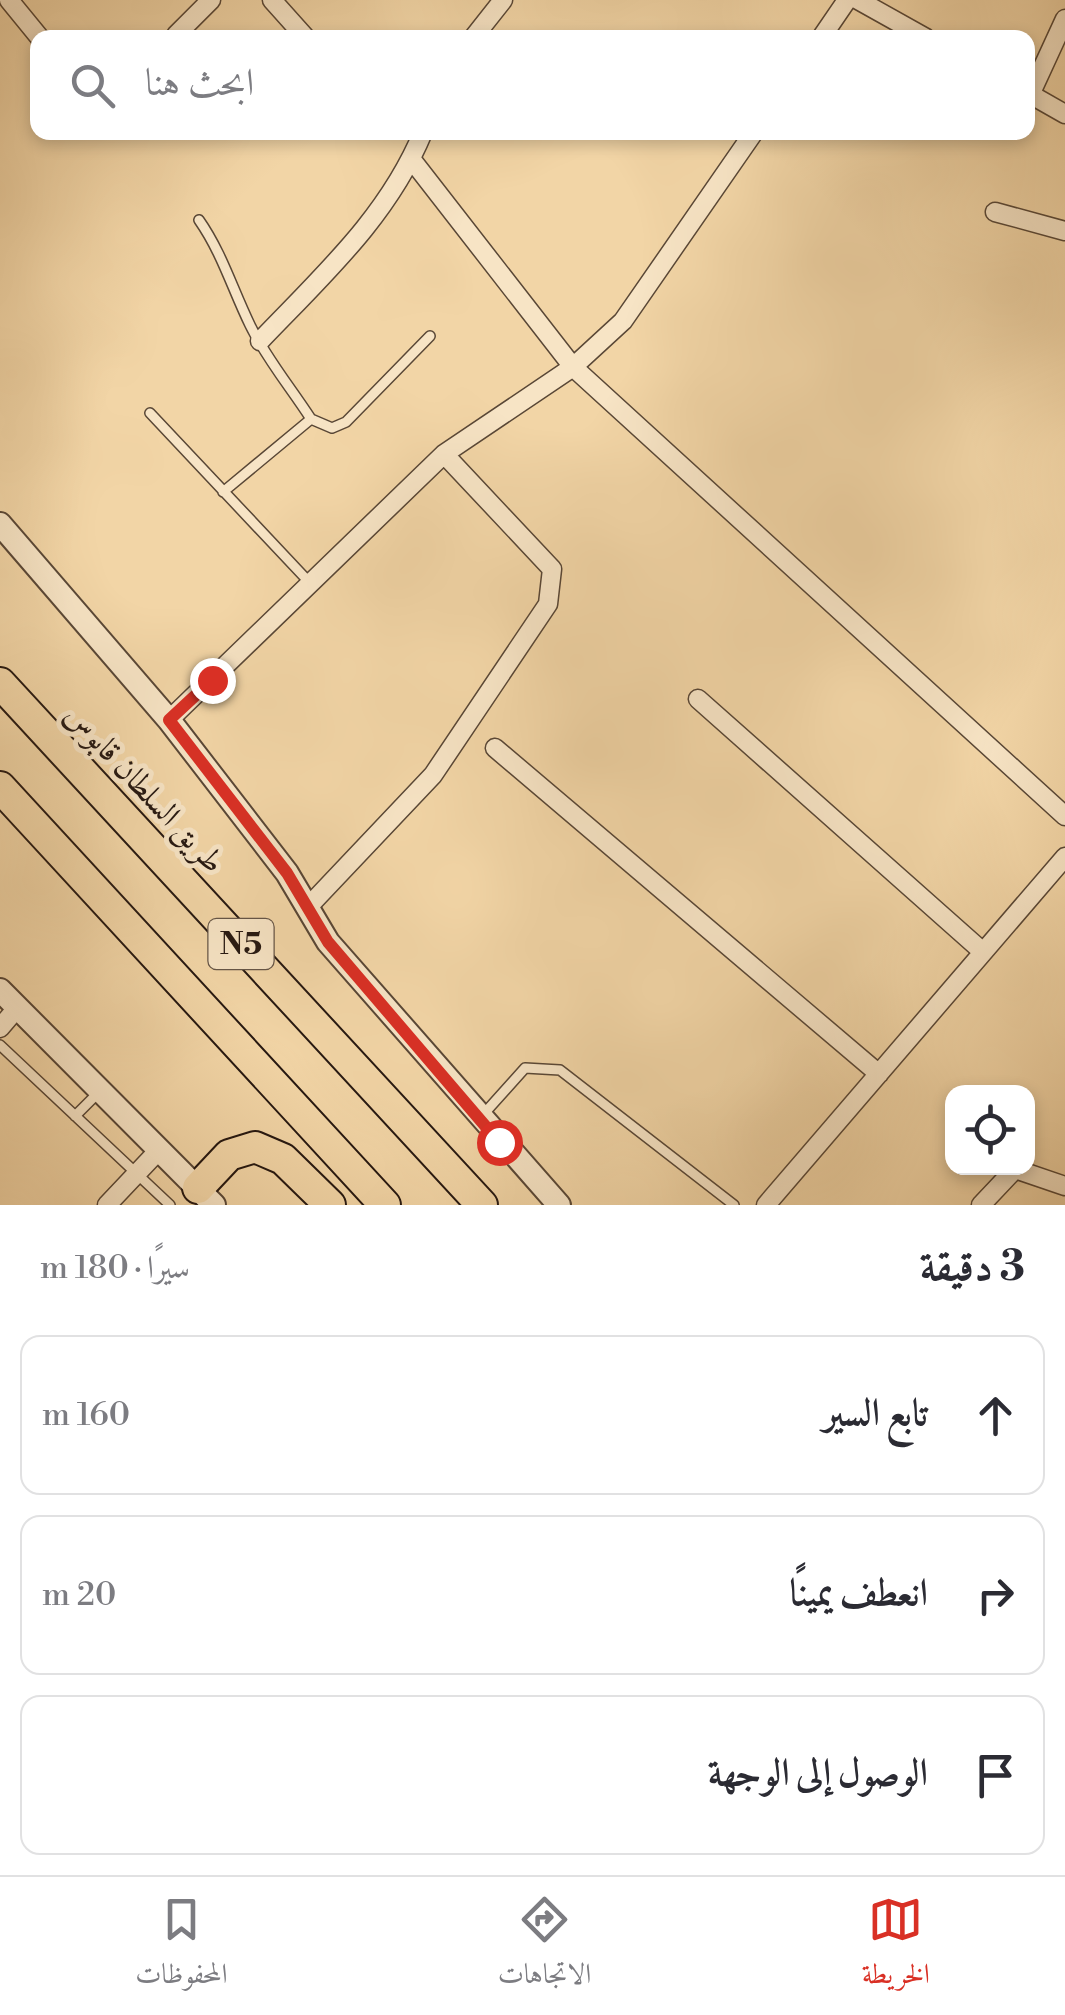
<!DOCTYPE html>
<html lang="ar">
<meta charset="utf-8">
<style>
body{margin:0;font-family:"Libre Bodoni",Amiri,serif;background:#f2f2f3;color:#2b2b33;direction:rtl}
.controls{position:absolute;right:30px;bottom:30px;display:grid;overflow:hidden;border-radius:20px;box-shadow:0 5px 15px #0003}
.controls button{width:90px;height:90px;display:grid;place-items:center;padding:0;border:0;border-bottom:2px solid #e1e1e2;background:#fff;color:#2b2b33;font:50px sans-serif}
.stop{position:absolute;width:30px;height:30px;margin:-22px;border:8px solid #d93025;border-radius:50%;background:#fff}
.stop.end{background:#d93025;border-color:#fff;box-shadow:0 2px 10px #0008}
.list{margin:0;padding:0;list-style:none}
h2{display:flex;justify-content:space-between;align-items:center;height:130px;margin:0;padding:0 40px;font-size:42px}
h2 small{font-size:32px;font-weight:400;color:#7c7c81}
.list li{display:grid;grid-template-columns:65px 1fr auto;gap:30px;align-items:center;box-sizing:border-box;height:160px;margin:0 20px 20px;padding:0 20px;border:2px solid #e1e1e2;border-radius:20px}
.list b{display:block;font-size:38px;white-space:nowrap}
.list em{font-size:32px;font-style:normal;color:#7c7c81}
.icon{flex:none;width:55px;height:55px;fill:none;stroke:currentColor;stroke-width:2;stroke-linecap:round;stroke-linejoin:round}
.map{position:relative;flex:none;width:1065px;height:1205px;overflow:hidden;direction:ltr}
.search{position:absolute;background:#fff;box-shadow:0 5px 15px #0003;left:30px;right:30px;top:30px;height:110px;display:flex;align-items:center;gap:25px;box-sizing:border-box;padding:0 35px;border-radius:20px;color:#7c7c81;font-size:38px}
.sheet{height:670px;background:#fff}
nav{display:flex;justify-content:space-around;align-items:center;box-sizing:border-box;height:140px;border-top:2px solid #e1e1e2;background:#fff;font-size:28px;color:#7c7c81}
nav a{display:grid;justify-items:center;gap:5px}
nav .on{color:#d93025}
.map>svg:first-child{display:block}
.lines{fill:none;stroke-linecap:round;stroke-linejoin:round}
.service-casing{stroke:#594736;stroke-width:12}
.minor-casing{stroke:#594736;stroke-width:21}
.tertiary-casing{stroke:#594736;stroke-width:26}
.trunk-casing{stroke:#261811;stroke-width:34}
.service{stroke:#f7e4c5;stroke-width:9}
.minor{stroke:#f7e4c5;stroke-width:18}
.tertiary{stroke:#f7e4c5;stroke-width:22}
.trunk{stroke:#f2d5a6;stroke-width:30}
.route{stroke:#d93025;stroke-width:12}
.labels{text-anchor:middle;stroke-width:10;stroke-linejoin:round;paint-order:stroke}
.shield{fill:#f7e4c5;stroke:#655547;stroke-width:2.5}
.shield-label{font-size:30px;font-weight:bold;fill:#261811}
.street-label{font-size:32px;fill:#261811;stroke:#f7e4c5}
</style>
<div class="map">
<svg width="1065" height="1205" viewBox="0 0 1065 1205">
<rect width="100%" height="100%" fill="#f2d5a6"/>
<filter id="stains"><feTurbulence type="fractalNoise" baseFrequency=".002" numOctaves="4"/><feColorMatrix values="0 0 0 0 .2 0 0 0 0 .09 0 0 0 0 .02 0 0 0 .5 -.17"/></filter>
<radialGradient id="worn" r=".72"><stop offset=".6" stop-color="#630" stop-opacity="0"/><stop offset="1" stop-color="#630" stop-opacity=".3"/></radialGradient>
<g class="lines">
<g class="service-casing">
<path id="service" d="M199,220C222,253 232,288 250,325C266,358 291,388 311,419L223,492
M150,413L310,583
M311,419L332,428L346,422L430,336
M0,1045L170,1205
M75,1116L98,1093
M481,1117L525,1068L560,1070L734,1205"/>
</g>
<g class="minor-casing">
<path id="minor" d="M9,0L40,38
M272,0L306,38
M858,0L926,38
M176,35L211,0
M473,38L503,0
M821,38L847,0
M1028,93L1065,114
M1030,95L1065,19
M412,160L573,367L1065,816
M995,212L1065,231
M260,341C322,276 388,217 423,132
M698,699L983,952
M169,720L444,454L573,367L623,321L754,132
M495,748L879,1074
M308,907L433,775L548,604L552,569L444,454
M0,1028L17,1008
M107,1205L159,1150
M766,1205L1065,857
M981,1205L1015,1169L1065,1186"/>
</g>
<g class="tertiary-casing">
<path id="tertiary" d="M0,524L169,720L287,873L328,942L559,1205
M0,990L214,1205"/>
</g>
<g class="trunk-casing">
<path id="trunk" d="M0,683L482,1205
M0,787L385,1205
M198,1188L229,1155L255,1147L283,1159L330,1205"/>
</g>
<use href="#service" class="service"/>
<use href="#minor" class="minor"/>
<use href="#tertiary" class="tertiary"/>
<use href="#trunk" class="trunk"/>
</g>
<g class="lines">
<path class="route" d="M212,680L169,720L287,873L328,942L499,1142"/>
</g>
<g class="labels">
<rect class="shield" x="208.5" y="919" width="65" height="50" rx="8"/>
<g class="shield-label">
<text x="241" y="954">N5</text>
</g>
<g class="street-label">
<text transform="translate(145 788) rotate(47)" y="11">طريق السلطان قابوس</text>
</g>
</g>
<rect width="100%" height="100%" filter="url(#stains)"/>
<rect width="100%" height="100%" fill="url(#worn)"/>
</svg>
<div class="controls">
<button><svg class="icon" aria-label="locate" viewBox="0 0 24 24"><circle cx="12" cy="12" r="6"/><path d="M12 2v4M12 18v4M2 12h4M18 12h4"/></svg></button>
</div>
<div class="stop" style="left:499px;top:1142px"></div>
<div class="stop end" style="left:212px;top:680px"></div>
<div class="search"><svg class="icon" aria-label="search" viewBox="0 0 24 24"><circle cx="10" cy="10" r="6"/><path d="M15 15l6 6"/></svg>ابحث هنا</div>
</div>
<section class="sheet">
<h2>3 دقيقة<small>سيرًا · 180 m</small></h2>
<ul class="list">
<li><svg class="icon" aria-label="ahead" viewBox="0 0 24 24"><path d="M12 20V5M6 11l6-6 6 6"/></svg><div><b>تابع السير</b></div><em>160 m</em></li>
<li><svg class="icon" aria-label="right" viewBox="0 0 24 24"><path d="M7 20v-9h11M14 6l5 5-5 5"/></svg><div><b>انعطف يمينًا</b></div><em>20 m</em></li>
<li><svg class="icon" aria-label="arrive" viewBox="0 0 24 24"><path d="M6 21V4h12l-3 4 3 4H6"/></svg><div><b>الوصول إلى الوجهة</b></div></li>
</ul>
</section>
<nav>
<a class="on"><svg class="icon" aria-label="map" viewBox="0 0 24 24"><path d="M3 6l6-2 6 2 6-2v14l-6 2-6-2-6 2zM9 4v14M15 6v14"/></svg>الخريطة</a>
<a><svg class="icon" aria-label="directions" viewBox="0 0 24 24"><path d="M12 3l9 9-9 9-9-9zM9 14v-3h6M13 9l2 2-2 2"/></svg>الاتجاهات</a>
<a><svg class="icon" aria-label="saved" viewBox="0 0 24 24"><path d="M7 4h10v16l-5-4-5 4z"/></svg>المحفوظات</a>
</nav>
